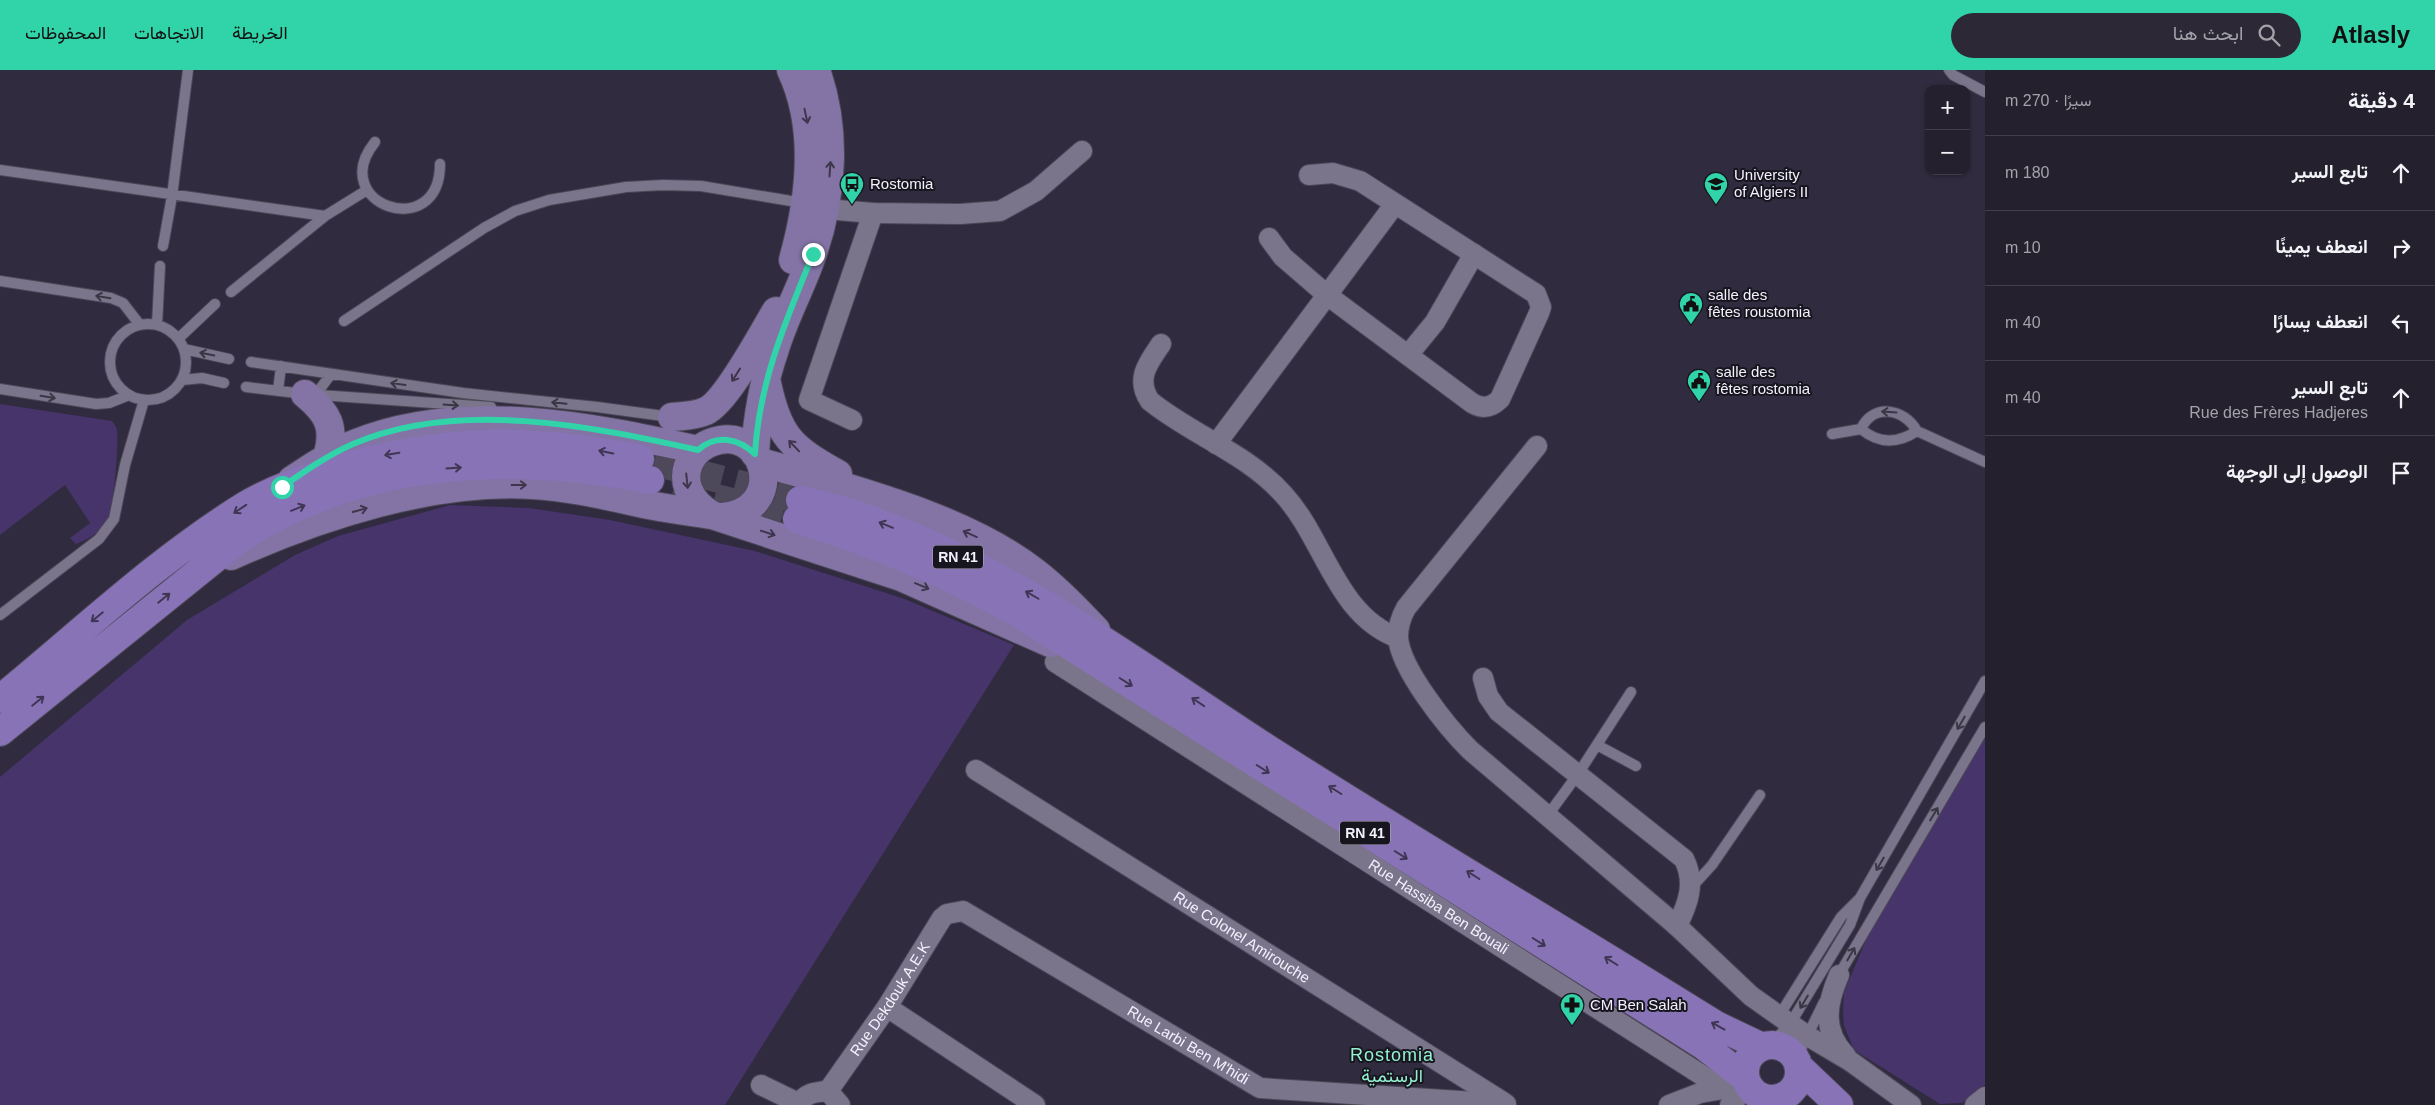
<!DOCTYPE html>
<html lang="ar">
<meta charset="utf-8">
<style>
body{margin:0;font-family:Arial,Vazirmatn,sans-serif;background:#2c2836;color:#f1f3f6;direction:rtl}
.controls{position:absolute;right:15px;top:15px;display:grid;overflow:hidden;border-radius:10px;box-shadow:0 1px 4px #0004}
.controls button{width:45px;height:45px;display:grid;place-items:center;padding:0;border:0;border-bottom:1px solid #413e4a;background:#24202e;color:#f1f3f6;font:25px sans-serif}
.stop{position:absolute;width:15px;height:15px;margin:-11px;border:4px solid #31d4a9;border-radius:50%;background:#fff}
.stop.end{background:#31d4a9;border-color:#fff;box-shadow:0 1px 5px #0008}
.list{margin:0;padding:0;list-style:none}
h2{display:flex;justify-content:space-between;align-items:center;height:65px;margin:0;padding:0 20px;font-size:21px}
h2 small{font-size:16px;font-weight:400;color:#a3a3aa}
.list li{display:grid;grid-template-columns:32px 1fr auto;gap:15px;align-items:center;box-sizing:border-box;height:75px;padding:0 20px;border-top:1px solid #413e4a}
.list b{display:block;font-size:19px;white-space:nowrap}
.list p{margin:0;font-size:16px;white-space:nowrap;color:#a3a3aa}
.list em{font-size:16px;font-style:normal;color:#a3a3aa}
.icon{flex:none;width:28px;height:28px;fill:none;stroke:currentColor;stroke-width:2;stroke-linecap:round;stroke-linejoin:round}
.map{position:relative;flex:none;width:1985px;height:1035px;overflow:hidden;direction:ltr}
header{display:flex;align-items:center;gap:30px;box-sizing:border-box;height:70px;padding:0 25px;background:#31d4a9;color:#111}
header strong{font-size:24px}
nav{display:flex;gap:28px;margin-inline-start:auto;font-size:18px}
.search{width:350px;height:45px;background:#2c2836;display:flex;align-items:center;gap:12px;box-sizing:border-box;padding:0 18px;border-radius:28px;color:#a3a3aa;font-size:19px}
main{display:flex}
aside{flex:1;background:#24202e}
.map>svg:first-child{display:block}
.green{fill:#46346a}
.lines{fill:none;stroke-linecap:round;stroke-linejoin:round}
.highway-tunnel{stroke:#4d495b;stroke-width:28;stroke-dasharray:28 14;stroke-linecap:butt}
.lane-casing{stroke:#4d4858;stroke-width:12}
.street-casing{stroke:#4d4858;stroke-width:22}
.primary-casing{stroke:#4d4858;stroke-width:30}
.highway-casing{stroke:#4d4858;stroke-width:30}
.lane{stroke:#7b758b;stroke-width:10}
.street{stroke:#7b758b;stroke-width:20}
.primary{stroke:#8374a5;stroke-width:28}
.highway{stroke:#8873b7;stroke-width:28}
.oneway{stroke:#3d364d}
.oneway2{stroke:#3a3744}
.oneway3{stroke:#3f3654}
.route{stroke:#31d4a9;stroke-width:6}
.labels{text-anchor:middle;stroke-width:4;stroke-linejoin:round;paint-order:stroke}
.shield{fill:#17151e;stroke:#b2afbb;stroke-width:1}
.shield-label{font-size:14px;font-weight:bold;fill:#f4f1fe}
.poi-label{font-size:15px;fill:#f4f1fe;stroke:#17151e;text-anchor:start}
.street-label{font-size:15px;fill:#f4f1fe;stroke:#17151e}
.quarter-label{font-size:18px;letter-spacing:1px;fill:#93f0d0;stroke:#17151e}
</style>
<header>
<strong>Atlasly</strong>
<div class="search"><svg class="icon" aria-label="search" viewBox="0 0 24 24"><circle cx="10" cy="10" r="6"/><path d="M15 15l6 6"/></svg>ابحث هنا</div>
<nav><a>الخريطة</a><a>الاتجاهات</a><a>المحفوظات</a></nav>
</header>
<main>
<aside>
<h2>4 دقيقة<small>سيرًا · 270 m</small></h2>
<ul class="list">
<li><svg class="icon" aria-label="ahead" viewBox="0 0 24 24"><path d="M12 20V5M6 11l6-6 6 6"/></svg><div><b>تابع السير</b></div><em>180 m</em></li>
<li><svg class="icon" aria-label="right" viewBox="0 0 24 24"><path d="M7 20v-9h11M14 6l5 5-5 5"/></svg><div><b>انعطف يمينًا</b></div><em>10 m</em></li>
<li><svg class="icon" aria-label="left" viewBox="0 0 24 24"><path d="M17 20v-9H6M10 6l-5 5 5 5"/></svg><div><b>انعطف يسارًا</b></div><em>40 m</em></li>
<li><svg class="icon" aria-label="ahead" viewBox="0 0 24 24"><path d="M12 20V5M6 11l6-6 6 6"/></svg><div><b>تابع السير</b><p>Rue des Frères Hadjeres</p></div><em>40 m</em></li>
<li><svg class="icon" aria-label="arrive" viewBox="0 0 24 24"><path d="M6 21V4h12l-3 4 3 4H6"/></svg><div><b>الوصول إلى الوجهة</b></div></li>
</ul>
</aside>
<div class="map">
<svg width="1985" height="1035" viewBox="0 0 1985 1035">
<rect width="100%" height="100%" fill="#302b3e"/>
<path class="green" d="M0,334L112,351C114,354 117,357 117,361C119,375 113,447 105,456C97,464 86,470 76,474L70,468L90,453L65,415L0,465Z
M450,435L529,438L610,450L755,481L902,528L1014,575L725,1035H0V707L187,550L295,485L338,466Z
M1985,656V1015L1962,1033L1940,1034L1854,980L1844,956L1843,942L1844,922L1883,830Z"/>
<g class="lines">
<path class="highway-tunnel" d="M654,392L800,430
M674,417L797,449"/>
<g class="lane-casing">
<path id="lane" d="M1949,0L1953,5L1985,22
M375,72C325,134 440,174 440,94
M0,100L325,146
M163,176L172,126L188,0
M0,211L111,228L123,233L140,255
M231,222L325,146L367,120
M344,251L484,158L515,141L549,130L626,117L663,115L701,116L803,133
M110 292a38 38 0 1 1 76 0a38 38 0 1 1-76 0Z
M157,255L160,196
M179,268L215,234
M184,279L229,289
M251,292L463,323L597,337L671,347
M182,310L202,308L224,313
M246,317L305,324L491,337
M0,319L96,334L109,333L129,325
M278,321L281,296
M316,331L320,319L331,304
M1861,359C1873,333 1904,338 1917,361L1985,392
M1832,364L1861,359C1879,374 1897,374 1917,361
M0,545L99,469L114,449L125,395L144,330
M1597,675L1636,696
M1548,745L1578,704L1631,622
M1691,818L1712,795L1760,725
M1837,908L1985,657
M1779,946L1841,847L1860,828
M1770,975L1790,954L1850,855L1860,828L1985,611
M1796,989L1824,932"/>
</g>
<g class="street-casing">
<g id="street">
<path d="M825,139L873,143L960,144L1000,141L1036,121L1082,81"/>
<path d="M1269,168L1283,187L1327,225L1472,333C1482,339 1491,338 1500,329L1539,243L1541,237L1536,224L1360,111L1333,103L1309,105"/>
<path d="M1161,274C1148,293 1135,309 1150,331C1192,365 1248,384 1284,425C1325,470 1336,545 1398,568"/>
<path d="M1408,285L1435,252L1474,184"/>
<path d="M852,350L809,330L873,143"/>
<path d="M1216,374L1395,134"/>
<path d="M1537,376L1406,538C1401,547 1398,556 1398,567C1400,599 1448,658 1470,680L1677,856L1751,926L1806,965L1850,991L1911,1035"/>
<path id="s1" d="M1055,592L1722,1018"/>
<path d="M1483,608L1488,626L1499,642L1684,789C1696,813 1688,834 1677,856"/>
<path id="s2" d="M976,700L1503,1032"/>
<path d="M1839,905C1826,935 1822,961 1846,986"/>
<path d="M887,937L1035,1035"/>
<path d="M761,1015L798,1033"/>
<path id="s3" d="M828,1021L887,937L942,848L947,844L963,841L1260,1018L1506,1034"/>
<path d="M798,1035C805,1023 815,1022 828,1021L840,1035"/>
<path d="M1669,1035L1700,1023L1729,1018"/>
<path d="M1730,1035L1748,1016"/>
<path d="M1975,1035L1985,1027"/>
</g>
</g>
<g class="primary-casing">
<path id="primary" d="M791,0C819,59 810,129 793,190
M767,313C778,366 791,378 838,404
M305,324C328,343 336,357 327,387
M672,347C683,346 695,346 706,341C727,331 762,264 776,241
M755,384C757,348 763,313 775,279C785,246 802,216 813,183C833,124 837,59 816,0
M761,392C848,418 963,446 1035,502C1058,520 1077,540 1096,560
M292,410C312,397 332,383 354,374C460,330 591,356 698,380
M722,447C786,441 768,361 720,370C709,372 701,376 694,385C677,408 690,433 712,445L901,507L1050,573
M231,486C320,446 433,409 532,415C570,417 607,426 644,434C666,439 689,441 711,445"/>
</g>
<g class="highway-casing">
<path id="highway" d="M800,430C826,436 852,442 877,452C1019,505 1139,595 1265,677C1393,759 1524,836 1653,916L1716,955L1762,977
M797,449C875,474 950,504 1021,545L1671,955L1704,976L1745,1008
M0,629C81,563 157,490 246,435C273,419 301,410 330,401C440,368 528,366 640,389
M0,662L238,470C359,389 512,382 650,410
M1745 1002a27 27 0 1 1 54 0a27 27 0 1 1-54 0Z
M1799,997L1839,1035"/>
</g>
<use href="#lane" class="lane"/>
<use href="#street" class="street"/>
<use href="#primary" class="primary"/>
<use href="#highway" class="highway"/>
</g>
<defs><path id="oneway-shaft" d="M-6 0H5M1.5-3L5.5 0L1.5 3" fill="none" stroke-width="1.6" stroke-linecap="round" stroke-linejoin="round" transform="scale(1.25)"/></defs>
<g class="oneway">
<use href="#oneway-shaft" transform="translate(806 46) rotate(78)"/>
<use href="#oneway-shaft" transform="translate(830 99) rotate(-86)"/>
<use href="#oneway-shaft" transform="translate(736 305) rotate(122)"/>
<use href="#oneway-shaft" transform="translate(794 376) rotate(-134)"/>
<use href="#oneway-shaft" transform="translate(687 411) rotate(84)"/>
<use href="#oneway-shaft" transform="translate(519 415)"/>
<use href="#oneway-shaft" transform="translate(360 440) rotate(-15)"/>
<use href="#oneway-shaft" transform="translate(768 463) rotate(18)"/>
<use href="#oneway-shaft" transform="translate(970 464) rotate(-156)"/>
<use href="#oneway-shaft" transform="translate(922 516) rotate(23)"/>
</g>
<g class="oneway2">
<use href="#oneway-shaft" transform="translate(103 227) rotate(-171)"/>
<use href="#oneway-shaft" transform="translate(207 284) rotate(-168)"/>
<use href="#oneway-shaft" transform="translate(398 314) rotate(-172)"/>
<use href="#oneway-shaft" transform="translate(48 327) rotate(9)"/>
<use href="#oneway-shaft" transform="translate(559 333) rotate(-174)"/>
<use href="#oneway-shaft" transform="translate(451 335) rotate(4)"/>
<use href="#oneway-shaft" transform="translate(1889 342) rotate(-176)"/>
<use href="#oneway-shaft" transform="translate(1961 653) rotate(120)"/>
<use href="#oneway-shaft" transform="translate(1934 744) rotate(-59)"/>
<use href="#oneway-shaft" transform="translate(1880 794) rotate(120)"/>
<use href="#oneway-shaft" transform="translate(1851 884) rotate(-60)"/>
<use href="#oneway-shaft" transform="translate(1804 932) rotate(121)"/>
</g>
<g class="oneway3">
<use href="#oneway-shaft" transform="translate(606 382) rotate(-168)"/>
<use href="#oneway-shaft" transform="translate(392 384) rotate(170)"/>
<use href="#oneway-shaft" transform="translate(454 398) rotate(-4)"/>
<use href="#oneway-shaft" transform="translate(298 438) rotate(-22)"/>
<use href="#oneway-shaft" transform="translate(240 439) rotate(146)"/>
<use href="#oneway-shaft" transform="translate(886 455) rotate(-158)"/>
<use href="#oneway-shaft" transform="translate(1032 525) rotate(-150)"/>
<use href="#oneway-shaft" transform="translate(164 528) rotate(-39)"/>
<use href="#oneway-shaft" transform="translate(97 547) rotate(141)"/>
<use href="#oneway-shaft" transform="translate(1126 612) rotate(32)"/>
<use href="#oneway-shaft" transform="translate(38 631) rotate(-39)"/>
<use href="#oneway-shaft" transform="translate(1198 632) rotate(-146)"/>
<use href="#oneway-shaft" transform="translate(1263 699) rotate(32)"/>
<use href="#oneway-shaft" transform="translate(1335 720) rotate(-148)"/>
<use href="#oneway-shaft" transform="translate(1401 785) rotate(32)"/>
<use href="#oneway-shaft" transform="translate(1473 805) rotate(-148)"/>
<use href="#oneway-shaft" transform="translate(1539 872) rotate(32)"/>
<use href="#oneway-shaft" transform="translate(1611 891) rotate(-148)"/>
<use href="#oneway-shaft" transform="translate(1718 956) rotate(-151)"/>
</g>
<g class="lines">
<path class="route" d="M282,417C305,401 328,385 353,374C458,329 591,356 698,380C716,364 738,368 755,384C759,312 786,250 813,184"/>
</g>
<defs>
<g id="bus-pin" transform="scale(1.25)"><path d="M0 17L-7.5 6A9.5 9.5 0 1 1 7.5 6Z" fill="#31d4a9" stroke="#17151e"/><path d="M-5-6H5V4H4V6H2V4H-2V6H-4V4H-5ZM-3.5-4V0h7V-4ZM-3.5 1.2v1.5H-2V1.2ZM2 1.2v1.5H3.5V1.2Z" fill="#111"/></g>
<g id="university-pin" transform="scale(1.25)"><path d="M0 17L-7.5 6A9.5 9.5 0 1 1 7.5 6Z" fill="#31d4a9" stroke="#17151e"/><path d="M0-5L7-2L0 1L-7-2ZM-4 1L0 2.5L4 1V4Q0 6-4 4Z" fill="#111"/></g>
<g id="civic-pin" transform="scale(1.25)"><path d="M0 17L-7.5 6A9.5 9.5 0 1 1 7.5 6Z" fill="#31d4a9" stroke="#17151e"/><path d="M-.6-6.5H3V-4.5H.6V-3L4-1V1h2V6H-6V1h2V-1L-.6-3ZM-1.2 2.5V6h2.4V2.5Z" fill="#111"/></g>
<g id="pharmacy-pin" transform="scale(1.25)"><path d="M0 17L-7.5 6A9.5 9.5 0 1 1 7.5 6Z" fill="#31d4a9" stroke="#17151e"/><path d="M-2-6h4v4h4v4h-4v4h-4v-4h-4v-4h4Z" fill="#111"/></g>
</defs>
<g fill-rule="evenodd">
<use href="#bus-pin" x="852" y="114"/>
<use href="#university-pin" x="1716" y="114"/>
<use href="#civic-pin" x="1691" y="234"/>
<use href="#civic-pin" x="1699" y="311"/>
<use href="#pharmacy-pin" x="1572" y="935"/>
</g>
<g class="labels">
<g class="shield">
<rect x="933" y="475.5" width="50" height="23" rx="4"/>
<rect x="1340" y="751.5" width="50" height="23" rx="4"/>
</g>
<g class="shield-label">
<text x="958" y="492">RN 41</text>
<text x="1365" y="768">RN 41</text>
</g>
<g class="poi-label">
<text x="1734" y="110">University<tspan x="1734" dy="17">of Algiers II</tspan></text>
<text x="870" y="119">Rostomia</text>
<text x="1708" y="230">salle des<tspan x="1708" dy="17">fêtes roustomia</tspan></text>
<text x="1716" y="307">salle des<tspan x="1716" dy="17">fêtes rostomia</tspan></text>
<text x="1590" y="940">CM Ben Salah</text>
</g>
<g class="street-label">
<text dy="5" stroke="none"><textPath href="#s1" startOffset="455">Rue Hassiba Ben Bouali</textPath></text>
<text dy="5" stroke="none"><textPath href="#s2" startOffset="314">Rue Colonel Amirouche</textPath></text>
<text dy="5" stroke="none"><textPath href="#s3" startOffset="111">Rue Dekdouk A.E.K</textPath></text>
<text dy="5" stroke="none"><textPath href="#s3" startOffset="492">Rue Larbi Ben M'hidi</textPath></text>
</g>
<g class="quarter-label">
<text x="1392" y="991">Rostomia<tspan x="1392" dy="21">الرستمية</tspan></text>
</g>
</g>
</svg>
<div class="controls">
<button>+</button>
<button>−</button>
</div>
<div class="stop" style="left:282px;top:417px"></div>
<div class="stop end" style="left:813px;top:184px"></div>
</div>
</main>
